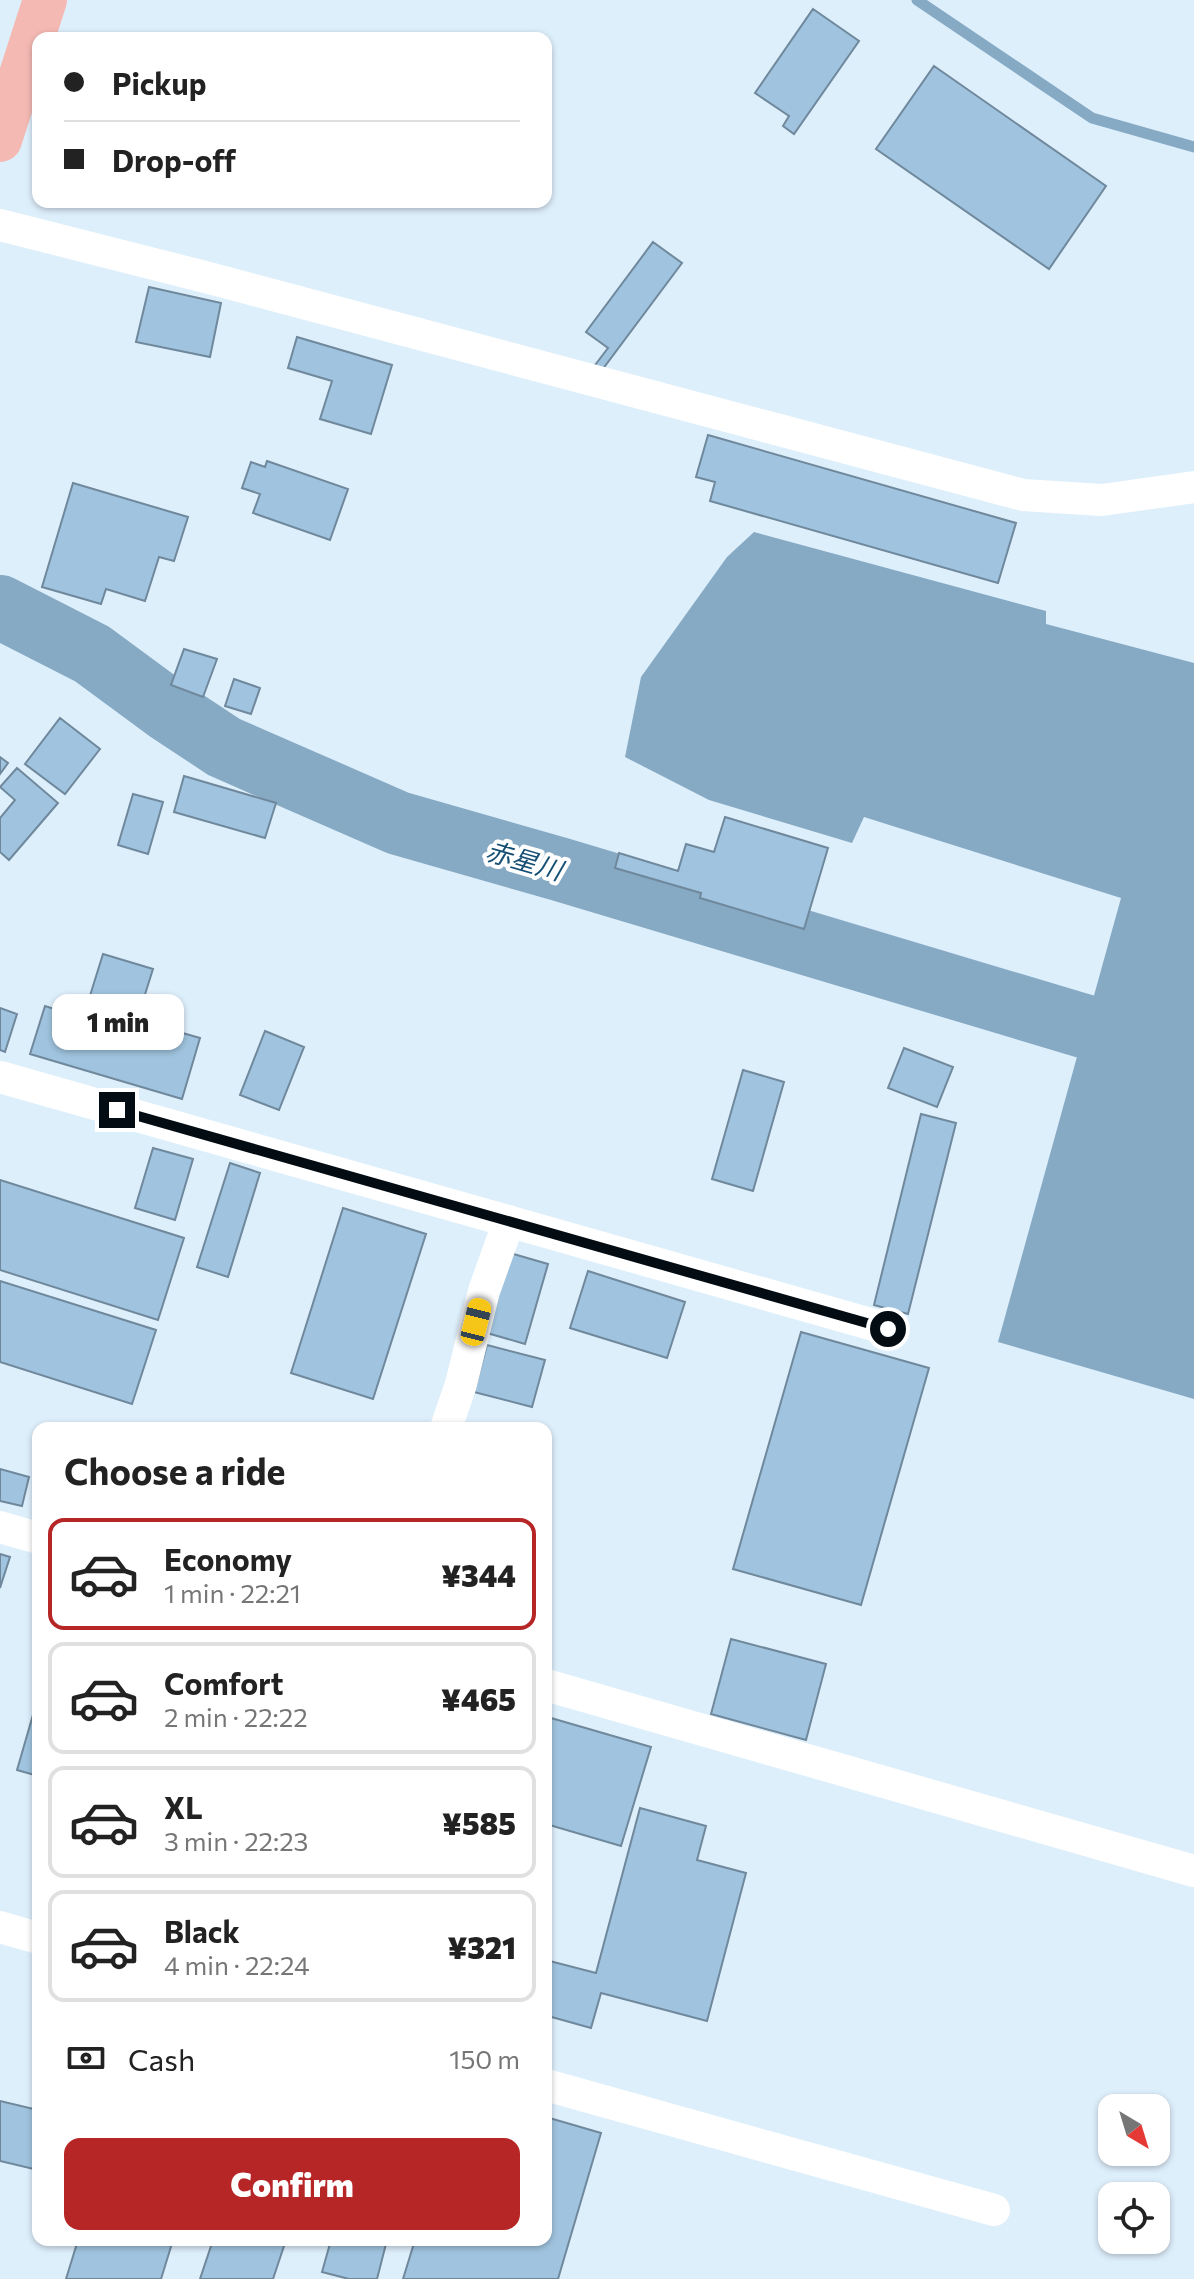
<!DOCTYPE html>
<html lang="en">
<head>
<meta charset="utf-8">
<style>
	:root { --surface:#fff; --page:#f2f2f2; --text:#222; --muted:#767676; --line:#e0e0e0; --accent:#b62627 }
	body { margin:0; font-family:Commissioner,"Noto Sans JP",sans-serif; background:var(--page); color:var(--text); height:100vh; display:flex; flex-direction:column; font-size:30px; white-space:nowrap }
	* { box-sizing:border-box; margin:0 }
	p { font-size:26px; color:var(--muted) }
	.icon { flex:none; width:44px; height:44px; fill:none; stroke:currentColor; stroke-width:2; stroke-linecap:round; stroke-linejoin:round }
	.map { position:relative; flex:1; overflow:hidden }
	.side { position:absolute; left:32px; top:1422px; width:520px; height:824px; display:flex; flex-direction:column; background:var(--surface); border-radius:16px; box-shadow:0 2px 6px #0004 }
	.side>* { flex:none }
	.banner { position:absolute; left:32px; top:32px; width:520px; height:176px; border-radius:16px; box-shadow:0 2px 6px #0004; display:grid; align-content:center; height:176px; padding:0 32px; background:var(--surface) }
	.needle { width:52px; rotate:142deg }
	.buttons { position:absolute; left:1098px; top:2094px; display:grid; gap:16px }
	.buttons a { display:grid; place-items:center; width:72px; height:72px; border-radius:16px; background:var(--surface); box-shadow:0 2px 6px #0004; font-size:40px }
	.end { position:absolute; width:36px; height:36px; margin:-18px; border:10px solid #040c13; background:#fff; box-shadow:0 0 0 4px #fff }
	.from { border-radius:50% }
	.bubble { position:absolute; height:56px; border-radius:16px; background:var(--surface); box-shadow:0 2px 6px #0004; font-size:26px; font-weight:800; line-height:56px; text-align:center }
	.car { position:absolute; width:24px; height:48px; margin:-24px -12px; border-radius:10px; box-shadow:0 0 6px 2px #0007; background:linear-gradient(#f5c518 24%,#345 0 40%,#f5c518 0 76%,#345 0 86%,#f5c518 0) }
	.banner b { display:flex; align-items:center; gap:28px; height:76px; font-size:30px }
	.banner b+b { border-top:2px solid var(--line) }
	.banner i { width:20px; height:20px; background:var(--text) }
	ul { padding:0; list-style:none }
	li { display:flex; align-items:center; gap:24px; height:112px; margin:0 16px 12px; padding:0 16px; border:4px solid var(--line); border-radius:16px }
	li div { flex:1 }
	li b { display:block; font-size:30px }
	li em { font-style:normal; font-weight:800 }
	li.selected { border-color:var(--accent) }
	li>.icon { width:72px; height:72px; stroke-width:1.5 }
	h2 { padding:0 32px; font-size:36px; line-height:96px }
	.pay { display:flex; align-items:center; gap:20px; height:88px; padding:0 32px; font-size:30px }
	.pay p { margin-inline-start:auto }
	.action { display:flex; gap:16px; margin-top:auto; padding:16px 32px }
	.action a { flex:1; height:92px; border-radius:16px; background:var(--accent); color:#fff; font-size:32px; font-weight:800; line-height:92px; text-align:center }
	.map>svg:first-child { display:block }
	.water { fill:#86a9c4 }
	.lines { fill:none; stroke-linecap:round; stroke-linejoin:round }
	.stream { stroke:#86a9c4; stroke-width:11 }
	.river { stroke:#86a9c4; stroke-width:64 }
	.building { fill:#a0c4df; stroke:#6f889c; stroke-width:2 }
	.street { stroke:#fff; stroke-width:32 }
	.highway { stroke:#f5b9b3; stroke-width:44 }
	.route { stroke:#040c13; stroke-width:10 }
	.labels { text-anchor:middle; stroke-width:8; stroke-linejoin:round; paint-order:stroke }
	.water-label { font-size:26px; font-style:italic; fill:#154f74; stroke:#fff }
</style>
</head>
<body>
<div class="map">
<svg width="1194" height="2279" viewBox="0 0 1194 2279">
	<rect width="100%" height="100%" fill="#deeffc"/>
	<path class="water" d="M754 532 1046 611V624L1194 663V1399L998 1342 1121 898 864 817 852 843 709 800 625 757 641 677 727 557Z"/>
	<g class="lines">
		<path class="stream" d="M917 0 1092 118 1194 147"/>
		<path class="river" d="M0 607 92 654 168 710 224 747 398 823 559 869 1087 1027"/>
	</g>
	<path class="building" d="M813 9 859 41 794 134 783 126 789 116 755 93Z
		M934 66 1106 186 1049 269 876 149Z
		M653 242 682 263 599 374 592 369 608 348 586 332Z
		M149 287 221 303 210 357 136 342Z
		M297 337 392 365 371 434 320 419 332 381 288 368Z
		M708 435 1016 523 998 583 710 501 715 482 696 477Z
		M267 461 348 489 330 540 253 513 260 494 242 488 251 462 265 467Z
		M73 483 188 517 174 561 159 557 145 601 106 589 101 604 42 587Z
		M184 649 217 659 203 697 171 685Z
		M234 679 260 688 251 714 225 706Z
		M60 718 100 749 65 794 25 764Z
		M0 757 8 763 0 774Z
		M17 768 58 803 9 860 0 852V818L15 800 0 787Z
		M184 776 276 803 265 838 174 812Z
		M133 794 163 802 148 854 118 845Z
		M725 817 828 848 804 929 700 898 701 893 615 868 619 853 678 871 686 844 714 852Z
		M103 954 153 969 137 1020 200 1038 182 1099 30 1054 45 1006 83 1018Z
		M0 1008 17 1014 5 1052 0 1050Z
		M265 1031 304 1047 279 1110 240 1095Z
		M904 1048 953 1067 937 1107 888 1088Z
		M743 1070 784 1082 753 1191 712 1179Z
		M921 1114 956 1123 908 1314 874 1305Z
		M153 1148 193 1159 175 1220 135 1208Z
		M230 1163 260 1173 228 1277 197 1267Z
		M0 1180 184 1238 158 1320 0 1270Z
		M343 1208 426 1234 373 1399 291 1373Z
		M510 1253 548 1264 525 1344 487 1333Z
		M588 1271 685 1302 667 1358 570 1328Z
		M0 1281 156 1330 132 1404 0 1362Z
		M801 1332 929 1368 861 1605 733 1569Z
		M487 1345 545 1360 532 1407 474 1392Z
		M0 1469 29 1477 22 1506 0 1501Z
		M0 1554 10 1557 0 1588Z
		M731 1639 826 1664 806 1740 711 1714Z
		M37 1701 38 1702V1776L17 1770Z
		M551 1718 651 1747 621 1846 546 1824V1736Z
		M640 1808 706 1826 697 1860 746 1873 707 2021 601 1993 591 2028 548 2016 546 2023V1960L596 1973Z
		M0 2101 38 2110V2170L0 2161Z
		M546 2117 601 2133 558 2279H403L415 2240H546Z
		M78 2240H173L161 2279H66Z
		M213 2240H286L273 2279H200Z
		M331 2240H387L377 2279H349L322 2272Z"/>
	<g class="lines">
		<path class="street" d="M0 225 209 278 1023 495 1102 500 1194 487
			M0 1077 888 1329
			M446 1428 461 1384 484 1291 509 1221
			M0 1527 38 1538
			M546 1685 1194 1871
			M0 1927 38 1938
			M546 2085 994 2210"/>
		<path class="highway" d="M0 140 45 0"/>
	</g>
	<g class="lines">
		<path class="route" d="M117 1110 888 1329"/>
	</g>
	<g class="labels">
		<g class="water-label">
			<text transform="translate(524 861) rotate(16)" y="9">赤星川</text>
		</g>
	</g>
</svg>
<div class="buttons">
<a><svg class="needle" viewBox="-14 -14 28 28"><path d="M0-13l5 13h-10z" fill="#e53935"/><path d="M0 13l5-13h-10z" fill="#767676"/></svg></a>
<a><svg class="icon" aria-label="locate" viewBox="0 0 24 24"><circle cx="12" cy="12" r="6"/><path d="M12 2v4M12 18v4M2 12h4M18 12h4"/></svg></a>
</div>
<i class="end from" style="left:888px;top:1329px"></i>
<i class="end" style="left:117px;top:1110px"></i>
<div class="bubble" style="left:52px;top:994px;width:132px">1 min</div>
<i class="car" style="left:476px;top:1322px;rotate:14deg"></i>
<div class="banner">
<b><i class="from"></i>Pickup</b>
<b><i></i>Drop-off</b>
</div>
<section class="side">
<h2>Choose a ride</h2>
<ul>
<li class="selected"><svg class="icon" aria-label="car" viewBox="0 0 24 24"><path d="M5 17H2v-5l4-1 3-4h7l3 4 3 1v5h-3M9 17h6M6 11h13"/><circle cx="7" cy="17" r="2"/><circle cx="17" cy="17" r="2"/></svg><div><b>Economy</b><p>1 min · 22:21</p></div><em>¥344</em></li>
<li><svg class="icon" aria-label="car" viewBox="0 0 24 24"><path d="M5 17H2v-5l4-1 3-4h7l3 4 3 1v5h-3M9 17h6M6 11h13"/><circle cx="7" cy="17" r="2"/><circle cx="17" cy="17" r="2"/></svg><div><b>Comfort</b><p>2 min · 22:22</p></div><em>¥465</em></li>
<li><svg class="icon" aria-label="car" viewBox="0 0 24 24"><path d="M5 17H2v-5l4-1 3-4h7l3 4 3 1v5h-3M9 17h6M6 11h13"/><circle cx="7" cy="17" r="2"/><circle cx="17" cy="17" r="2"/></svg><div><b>XL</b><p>3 min · 22:23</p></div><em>¥585</em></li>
<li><svg class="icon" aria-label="car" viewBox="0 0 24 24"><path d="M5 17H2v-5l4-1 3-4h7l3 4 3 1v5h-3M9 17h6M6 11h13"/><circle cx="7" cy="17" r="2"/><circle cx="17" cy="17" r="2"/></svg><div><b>Black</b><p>4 min · 22:24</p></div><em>¥321</em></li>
</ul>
<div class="pay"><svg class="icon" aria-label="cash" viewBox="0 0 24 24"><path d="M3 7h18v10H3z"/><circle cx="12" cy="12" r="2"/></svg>Cash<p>150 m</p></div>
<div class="action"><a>Confirm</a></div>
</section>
</div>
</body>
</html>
